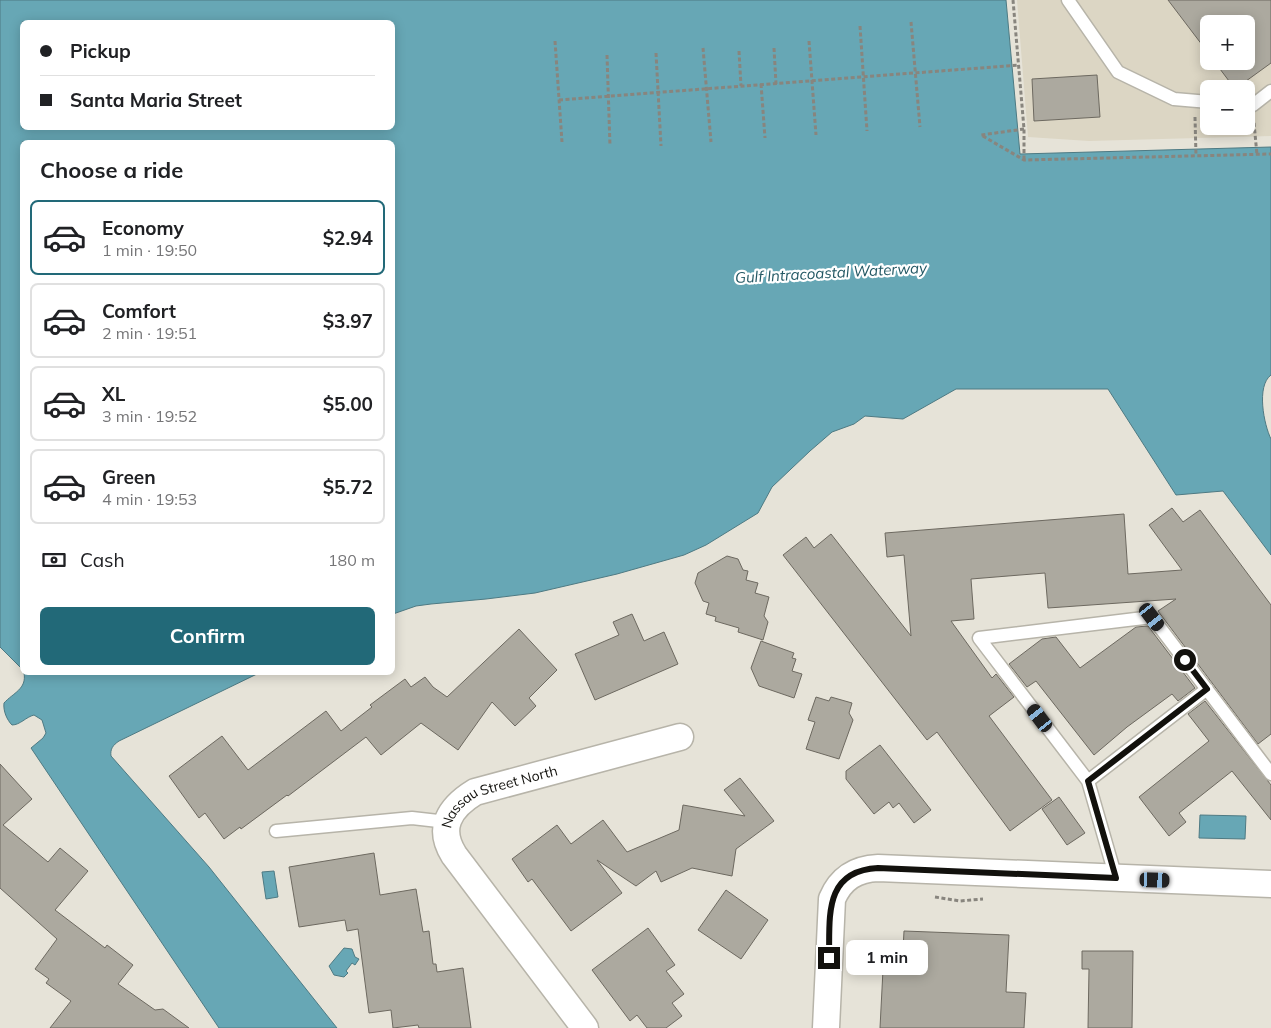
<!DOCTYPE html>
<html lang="en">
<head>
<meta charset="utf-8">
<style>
	:root { --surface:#fff; --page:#f2f2f2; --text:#202124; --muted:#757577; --line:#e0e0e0; --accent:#226978 }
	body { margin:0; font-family:Mulish,sans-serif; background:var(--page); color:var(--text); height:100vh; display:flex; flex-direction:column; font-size:19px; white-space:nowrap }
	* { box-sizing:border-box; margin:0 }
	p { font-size:16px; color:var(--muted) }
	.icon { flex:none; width:28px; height:28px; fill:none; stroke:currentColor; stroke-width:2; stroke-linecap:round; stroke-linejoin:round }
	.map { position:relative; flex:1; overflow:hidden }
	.panel { position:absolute; left:20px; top:140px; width:375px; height:535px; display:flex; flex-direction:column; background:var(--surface); border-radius:8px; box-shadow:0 2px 12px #0003 }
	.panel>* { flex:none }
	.banner { position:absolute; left:20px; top:20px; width:375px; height:110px; border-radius:8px; box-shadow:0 2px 12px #0003; display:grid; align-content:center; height:110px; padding:0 20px; background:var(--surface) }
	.tools { position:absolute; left:1200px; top:15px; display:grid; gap:10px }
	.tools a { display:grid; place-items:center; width:55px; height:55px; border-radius:8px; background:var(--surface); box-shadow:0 2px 12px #0003; font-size:25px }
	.end { position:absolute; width:22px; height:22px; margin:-11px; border:6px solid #12110d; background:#fff; box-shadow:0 0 0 2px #fff }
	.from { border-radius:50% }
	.bubble { position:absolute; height:35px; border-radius:8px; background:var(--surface); box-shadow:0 2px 12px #0003; font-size:16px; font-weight:700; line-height:35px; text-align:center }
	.car { position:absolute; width:15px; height:30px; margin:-15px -8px; border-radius:6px; box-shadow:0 0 4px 1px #0007; background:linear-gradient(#222 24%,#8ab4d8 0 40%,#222 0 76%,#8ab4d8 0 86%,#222 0) }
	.banner b { display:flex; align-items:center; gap:18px; height:48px; font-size:19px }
	.banner b+b { border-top:1px solid var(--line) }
	.banner i { width:12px; height:12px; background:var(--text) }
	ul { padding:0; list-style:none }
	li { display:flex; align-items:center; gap:15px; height:75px; margin:0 10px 8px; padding:0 10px; border:2px solid var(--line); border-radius:8px }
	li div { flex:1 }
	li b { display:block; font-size:19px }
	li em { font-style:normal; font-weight:700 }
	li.active { border-color:var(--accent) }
	li>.icon { width:45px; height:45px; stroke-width:1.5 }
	h2 { padding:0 20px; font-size:22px; line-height:60px }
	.pay { display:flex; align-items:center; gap:12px; height:55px; padding:0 20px; font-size:19px }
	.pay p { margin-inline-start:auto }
	.button { display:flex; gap:10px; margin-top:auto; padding:10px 20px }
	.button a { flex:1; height:58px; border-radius:8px; background:var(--accent); color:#fff; font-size:20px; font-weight:700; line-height:58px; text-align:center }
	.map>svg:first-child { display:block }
	.built { fill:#dcd6c4; fill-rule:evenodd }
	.water { fill:#67a7b5; stroke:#4e7a83; fill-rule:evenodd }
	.building { fill:#aca99f; stroke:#6d6960 }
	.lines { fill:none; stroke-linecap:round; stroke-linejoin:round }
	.lane-casing { stroke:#b7b4a9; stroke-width:15 }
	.street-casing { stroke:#b7b4a9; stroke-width:29 }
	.path { stroke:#88857e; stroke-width:3; stroke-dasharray:4 2.5; stroke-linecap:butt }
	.lane { stroke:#fff; stroke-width:12 }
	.street { stroke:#fff; stroke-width:26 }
	.route { stroke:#12110d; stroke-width:6 }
	.labels { text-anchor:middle; stroke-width:4.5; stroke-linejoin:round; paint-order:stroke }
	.street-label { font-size:14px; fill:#12110d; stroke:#fff }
	.water-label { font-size:15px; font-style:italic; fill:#235864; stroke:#fff }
</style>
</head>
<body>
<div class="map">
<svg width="1271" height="1028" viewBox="0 0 1271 1028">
	<rect width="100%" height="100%" fill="#e6e3d8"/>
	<path class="built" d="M1017 0H1271V136L1089 141 1028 137ZM1209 24H1246V61H1209ZM1209 89H1246V126H1209Z"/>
	<path class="water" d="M0 0H1006L1020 154 1271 147V375C1256 386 1264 425 1271 439V555L1223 491 1176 495 1108 389H956L903 419 865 416 854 424 832 432 810 451 772 487 758 513 706 545 684 555 617 574 535 593 486 599 431 604 416 606 393 614 392 142H22V669L0 647ZM392 22V128H22V22Z
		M24 673H259L119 741C113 745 110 749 111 756L209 867 337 1028H219L31 748 43 738 46 733 42 720 34 715C26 717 20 725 12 725 7 720 3 711 4 703 13 693 27 689 24 673Z
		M1200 815 1246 816 1245 839 1199 838Z
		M274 871 278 897 266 899 262 872Z
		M344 948 352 949 355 957 359 959 355 965 352 963 346 971 348 973 344 977 334 975 329 966Z"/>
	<path class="building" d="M1168 0H1271V63L1235 89 1214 61H1246V24H1209V54Z
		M1097 75 1100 117 1034 121 1032 79Z
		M1172 508 1183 522 1200 510 1271 605V734L1258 744 1158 611 1176 599 1048 608 1045 573 971 579 974 619 951 621 992 678 996 674 1014 697 989 716 1052 800 1010 831 937 732 927 740 783 555 806 537 814 548 831 534 911 636 904 555 887 557 885 533 1124 514 1128 574 1182 570 1149 525Z
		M727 556 738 559 743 570 748 571 746 580 758 583 755 593 769 597 764 616 768 622 763 640 738 632 739 628 715 621 716 617 706 614 709 603 703 601 695 583 698 573Z
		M632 614 644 641 664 632 678 664 595 700 575 654 619 635 613 622Z
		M1148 626 1195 688 1178 701 1172 694 1127 727 1094 755 1036 681 1027 687 1009 664 1042 639 1056 637 1080 668 1136 627Z
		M519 629 557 670 529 698 536 706 515 726 492 702 458 750 421 723 381 755 366 737 288 796 287 795 241 829 240 827 224 839 205 813 199 818 169 776 222 736 248 770 326 711 341 731 372 707 370 705 405 679 411 687 425 677 433 687 447 697Z
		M761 641 794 653 792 658 796 659 792 671 802 674 794 698 759 686 751 668Z
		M816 697 829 701 831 697 852 703 849 713 853 720 839 759 806 749 815 722 808 720Z
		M1205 701 1271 785V820L1232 771 1179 813 1186 822 1169 836 1139 797 1209 741 1188 714Z
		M880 745 931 810 914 823 899 803 893 808 889 802 874 814 846 779V771Z
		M0 764 32 799 3 825 48 862 60 848 88 871 55 910 105 948 107 945 133 965 118 984 155 1010 163 1009 189 1028H50L71 1001 46 983 49 979 35 969 57 939 0 888Z
		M740 778 774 821 736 849 732 876 692 868 661 882 656 871 636 886 597 860 622 893 571 931 532 879 528 882 512 859 557 825 571 844 603 820 627 852 679 830 683 805 745 816 724 790Z
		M1059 797 1085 833 1067 845 1042 809Z
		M374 853 380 895 416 889 423 932 429 931 433 964H436L437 972 463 968 471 1028H419L418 1025 393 1028 391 1010 369 1013 358 929 347 931 345 920 299 927 289 867Z
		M726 890 768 920 741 959 698 930Z
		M648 928 675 965 666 971 684 994 672 1003 682 1016 666 1028H647L637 1015 630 1021 592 970Z
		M904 931 1009 935 1006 992 1026 993 1024 1028H880L884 950H903Z
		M1082 951H1133L1132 1028H1088L1089 969H1082Z"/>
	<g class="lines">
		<g class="lane-casing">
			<path id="lane" d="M1068 0 1118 72 1174 99 1209 102
				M1246 105H1253L1271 91
				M1088 781 1207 689
				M276 831 412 818 447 822
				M1116 878 1088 781 979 638 1152 617 1271 774"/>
		</g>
		<g class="street-casing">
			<g id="street">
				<path id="s1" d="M585 1028 454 855C437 828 449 808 475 792L680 737"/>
				<path d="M826 1028 832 899C841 878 856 869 878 868L1271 884"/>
			</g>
		</g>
		<path class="path" d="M1013 0 1024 129V159
			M911 22 920 127
			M860 26 867 131
			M555 41 562 142
			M809 41 816 135
			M703 48 711 142
			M774 48 776 84
			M739 51 741 86
			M656 53 661 146
			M607 55 610 146
			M761 84 765 138
			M559 100 1019 65
			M1195 117 1196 156
			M1254 123 1257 155
			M1024 129 981 135 1024 160 1271 154
			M935 897 960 901 983 899"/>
		<use href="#lane" class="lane"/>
		<use href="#street" class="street"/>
	</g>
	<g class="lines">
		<path class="route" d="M829 958C830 917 823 871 878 868L1116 878 1088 781 1207 689 1185 660"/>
	</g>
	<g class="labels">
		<g class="street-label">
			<text dy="5" stroke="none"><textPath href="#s1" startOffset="312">Nassau Street North</textPath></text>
		</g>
		<g class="water-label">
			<text transform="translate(831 273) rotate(-3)" y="5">Gulf Intracoastal Waterway</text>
		</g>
	</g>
</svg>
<div class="tools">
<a>+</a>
<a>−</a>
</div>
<i class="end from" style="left:1185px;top:660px"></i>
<i class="end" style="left:829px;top:958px"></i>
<div class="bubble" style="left:846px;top:940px;width:82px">1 min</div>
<i class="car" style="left:1152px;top:617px;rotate:143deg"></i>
<i class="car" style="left:1040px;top:718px;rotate:323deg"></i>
<i class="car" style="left:1155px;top:880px;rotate:92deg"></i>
<div class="banner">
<b><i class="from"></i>Pickup</b>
<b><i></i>Santa Maria Street</b>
</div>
<section class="panel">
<h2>Choose a ride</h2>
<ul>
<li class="active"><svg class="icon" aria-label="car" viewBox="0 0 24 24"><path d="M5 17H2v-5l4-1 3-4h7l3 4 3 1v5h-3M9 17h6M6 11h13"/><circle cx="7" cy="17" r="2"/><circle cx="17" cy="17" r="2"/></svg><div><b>Economy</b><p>1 min · 19:50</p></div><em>$2.94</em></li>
<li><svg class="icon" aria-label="car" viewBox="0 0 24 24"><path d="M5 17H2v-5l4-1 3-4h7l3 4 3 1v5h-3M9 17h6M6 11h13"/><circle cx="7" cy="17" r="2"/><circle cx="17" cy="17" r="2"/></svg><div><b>Comfort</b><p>2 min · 19:51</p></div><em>$3.97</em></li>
<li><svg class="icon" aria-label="car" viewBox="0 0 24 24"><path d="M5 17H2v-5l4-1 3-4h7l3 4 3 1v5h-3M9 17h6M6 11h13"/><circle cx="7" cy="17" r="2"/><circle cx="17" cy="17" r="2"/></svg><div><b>XL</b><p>3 min · 19:52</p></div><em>$5.00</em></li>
<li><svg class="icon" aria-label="car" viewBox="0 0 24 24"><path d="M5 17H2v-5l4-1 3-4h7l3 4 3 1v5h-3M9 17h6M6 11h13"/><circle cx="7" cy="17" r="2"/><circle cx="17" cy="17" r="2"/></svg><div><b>Green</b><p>4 min · 19:53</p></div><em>$5.72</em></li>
</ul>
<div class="pay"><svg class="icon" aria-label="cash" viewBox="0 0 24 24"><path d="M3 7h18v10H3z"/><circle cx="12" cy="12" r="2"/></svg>Cash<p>180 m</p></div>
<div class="button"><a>Confirm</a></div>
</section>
</div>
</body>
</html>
